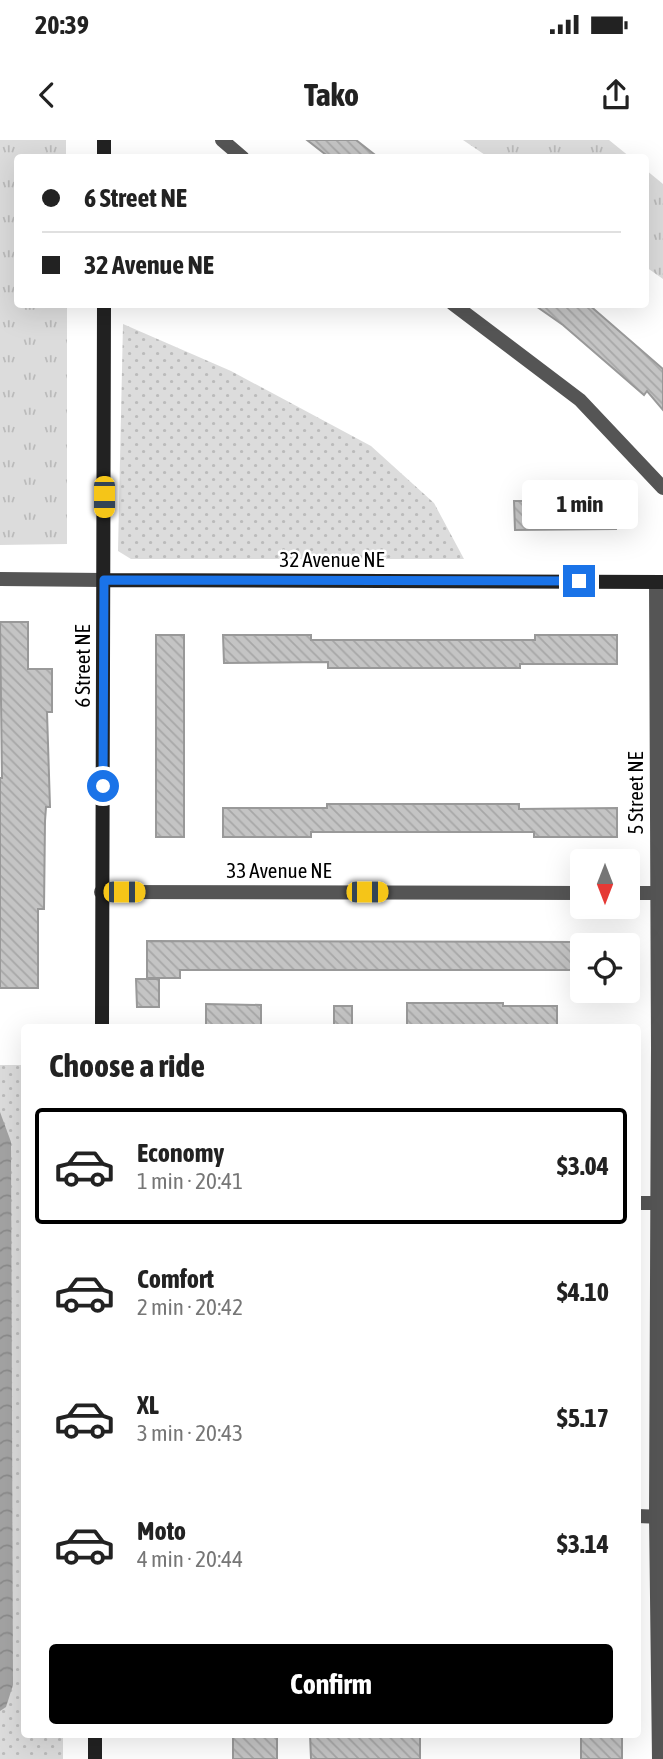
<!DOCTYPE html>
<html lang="en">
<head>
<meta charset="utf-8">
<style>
	:root { --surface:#fff; --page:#f2f2f2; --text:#222; --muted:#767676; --line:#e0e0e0; --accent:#000 }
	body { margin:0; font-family:"Asap Condensed",sans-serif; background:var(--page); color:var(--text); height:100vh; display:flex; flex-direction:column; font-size:26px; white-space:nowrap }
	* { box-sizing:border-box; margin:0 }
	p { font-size:23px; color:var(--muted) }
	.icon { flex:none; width:38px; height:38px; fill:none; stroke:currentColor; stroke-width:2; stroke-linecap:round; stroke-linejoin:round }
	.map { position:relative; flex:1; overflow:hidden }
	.panel { position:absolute; left:21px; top:884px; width:620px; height:714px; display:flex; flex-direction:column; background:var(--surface); border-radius:7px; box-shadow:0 7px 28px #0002 }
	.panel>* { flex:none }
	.guide { position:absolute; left:14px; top:14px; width:635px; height:154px; border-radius:7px; box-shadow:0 7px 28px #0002; display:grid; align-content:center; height:154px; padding:0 28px; background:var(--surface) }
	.needle { width:46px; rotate:180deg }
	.controls { position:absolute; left:570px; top:709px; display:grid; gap:14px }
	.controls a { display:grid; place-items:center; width:70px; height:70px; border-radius:7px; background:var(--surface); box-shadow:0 7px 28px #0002; font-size:35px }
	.end { position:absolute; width:32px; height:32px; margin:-16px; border:9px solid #1a73e8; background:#fff; box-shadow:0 0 0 4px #fff }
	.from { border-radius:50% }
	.bubble { position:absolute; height:49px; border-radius:7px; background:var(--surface); box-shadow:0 7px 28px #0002; font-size:23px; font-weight:700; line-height:49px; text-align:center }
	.car { position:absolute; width:21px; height:42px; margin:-21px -10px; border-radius:9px; box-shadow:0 0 5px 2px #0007; background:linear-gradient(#f5c518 24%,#345 0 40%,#f5c518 0 76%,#345 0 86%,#f5c518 0) }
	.guide b { display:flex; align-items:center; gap:24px; height:66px; font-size:26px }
	.guide b+b { border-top:2px solid var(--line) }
	.guide i { width:18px; height:18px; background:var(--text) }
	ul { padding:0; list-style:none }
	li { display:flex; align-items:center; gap:21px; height:116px; margin:0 14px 10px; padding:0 14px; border:4px solid transparent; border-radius:7px }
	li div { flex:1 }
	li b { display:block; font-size:26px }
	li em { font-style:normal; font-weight:700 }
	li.selected { border-color:var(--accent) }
	li>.icon { width:63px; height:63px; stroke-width:1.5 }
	h2 { padding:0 28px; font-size:32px; line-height:84px }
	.primary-button { display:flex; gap:14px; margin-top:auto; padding:14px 28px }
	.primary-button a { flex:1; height:80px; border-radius:7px; background:var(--accent); color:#fff; font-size:28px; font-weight:700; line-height:80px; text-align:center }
	.status { display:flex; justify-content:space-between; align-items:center; height:49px; padding:0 35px; background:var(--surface); direction:ltr }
	.status svg { height:19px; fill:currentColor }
	header { display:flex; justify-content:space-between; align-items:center; height:91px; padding:0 28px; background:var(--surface); font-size:32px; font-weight:700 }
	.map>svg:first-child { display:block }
	.grass { fill:url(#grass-tufts) }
	.park { fill:url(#park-dots) }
	.water { fill:url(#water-waves) }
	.building { fill:url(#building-back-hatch); stroke:#999; stroke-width:2 }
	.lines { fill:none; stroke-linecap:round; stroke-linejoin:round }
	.street { stroke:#555; stroke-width:14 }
	.secondary { stroke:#222; stroke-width:14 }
	.route { stroke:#1a73e8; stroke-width:9 }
	.labels { text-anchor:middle; stroke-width:5; stroke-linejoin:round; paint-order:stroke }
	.street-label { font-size:21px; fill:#000; stroke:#fff }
</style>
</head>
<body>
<div class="status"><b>20:39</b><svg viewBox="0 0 49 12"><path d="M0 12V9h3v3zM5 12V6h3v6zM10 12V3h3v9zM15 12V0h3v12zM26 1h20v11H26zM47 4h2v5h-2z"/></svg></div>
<header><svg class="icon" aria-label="back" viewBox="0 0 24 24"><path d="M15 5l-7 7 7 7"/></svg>Tako<svg class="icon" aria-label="share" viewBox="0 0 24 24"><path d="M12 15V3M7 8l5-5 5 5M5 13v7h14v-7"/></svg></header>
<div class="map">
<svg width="663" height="1619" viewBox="0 0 663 1619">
	<defs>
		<pattern id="grass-tufts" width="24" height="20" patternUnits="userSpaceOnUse" patternTransform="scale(1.75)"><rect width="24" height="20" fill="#dcdcdc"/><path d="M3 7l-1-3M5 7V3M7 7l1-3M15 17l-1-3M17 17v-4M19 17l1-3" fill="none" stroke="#bbb"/></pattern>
		<pattern id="park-dots" width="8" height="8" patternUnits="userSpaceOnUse" patternTransform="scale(1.75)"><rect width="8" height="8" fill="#dcdcdc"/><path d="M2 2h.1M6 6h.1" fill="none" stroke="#bbb" stroke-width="1.8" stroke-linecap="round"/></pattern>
		<pattern id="water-waves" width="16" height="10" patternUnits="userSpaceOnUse" patternTransform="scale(1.75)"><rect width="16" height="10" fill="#a3a3a3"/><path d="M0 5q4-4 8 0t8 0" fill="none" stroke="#8b8b8b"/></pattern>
		<pattern id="building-back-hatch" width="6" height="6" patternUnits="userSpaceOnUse" patternTransform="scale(1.75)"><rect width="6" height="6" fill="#c4c4c4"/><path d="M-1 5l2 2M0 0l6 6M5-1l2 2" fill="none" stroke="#a7a7a7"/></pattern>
	</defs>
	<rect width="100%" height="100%" fill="#fff"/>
	<path class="grass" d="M0 0H66V17L18 18V164L67 165V404L0 405Z
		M463 0H609L630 17H488Z
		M646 30 663 44V139L646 127Z"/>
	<path class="park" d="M123 184 231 231 371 306 434 363 464 419H131L118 411Z
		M0 925H24V1594H63V1619H0Z"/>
	<path class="water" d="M0 972 11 1002 13 1545 6 1567 0 1571Z"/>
	<path class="building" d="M307 0H356L379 18H330Z
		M533 164H588L663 229V270L647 251 644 255 563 185Z
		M514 361H616V389L515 390Z
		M0 482H28V529H52V572H47L50 667H46L45 681 44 769H38V848H0V638H2Z
		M156 495H184V697H156Z
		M223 495H311V500H535V495H617V524H520V528H328V522L224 523Z
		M327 664H519V669L617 668V697H534V692H311V697H223V668H327Z
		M147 801 574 802V830H180V838H147Z
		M136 839H159V867H137Z
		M407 863H503V866H557V887H407Z
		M206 864 261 865V887H206Z
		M334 866H352V887H334Z
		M233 1594H277V1619H233Z
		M310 1594H420V1619H311Z
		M581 1594H622V1619H581Z"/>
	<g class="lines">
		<path class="street" d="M222 0 243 18
			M453 164 580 260 663 348
			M0 439 104 440
			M656 442 658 907 656 1376 659 1619
			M101 752 583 753
			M628 753H663
			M637 1063H663
			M637 1376 663 1377"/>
		<path class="secondary" d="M104 0V18
			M104 440 663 442
			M102 887 104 164
			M95 1619V1594"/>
	</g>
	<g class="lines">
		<path class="route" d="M103 646 104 440 579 441"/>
	</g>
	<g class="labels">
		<g class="street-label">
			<text x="332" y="427">32 Avenue NE</text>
			<text transform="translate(83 526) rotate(-90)" y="7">6 Street NE</text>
			<text transform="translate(636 653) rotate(-90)" y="7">5 Street NE</text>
			<text x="279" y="738">33 Avenue NE</text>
		</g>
	</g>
</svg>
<div class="controls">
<a><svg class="needle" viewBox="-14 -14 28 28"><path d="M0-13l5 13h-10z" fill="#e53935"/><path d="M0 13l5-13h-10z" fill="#767676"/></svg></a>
<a><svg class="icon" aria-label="locate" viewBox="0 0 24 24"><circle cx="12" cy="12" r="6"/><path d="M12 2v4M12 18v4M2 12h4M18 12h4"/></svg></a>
</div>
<i class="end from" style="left:103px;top:646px"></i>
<i class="end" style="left:579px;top:441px"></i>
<div class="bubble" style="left:522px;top:340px;width:116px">1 min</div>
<i class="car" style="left:104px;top:357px;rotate:180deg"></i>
<i class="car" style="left:124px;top:752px;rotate:90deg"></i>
<i class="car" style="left:367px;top:752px;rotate:90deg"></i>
<div class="guide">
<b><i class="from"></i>6 Street NE</b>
<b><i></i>32 Avenue NE</b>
</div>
<section class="panel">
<h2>Choose a ride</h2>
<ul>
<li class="selected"><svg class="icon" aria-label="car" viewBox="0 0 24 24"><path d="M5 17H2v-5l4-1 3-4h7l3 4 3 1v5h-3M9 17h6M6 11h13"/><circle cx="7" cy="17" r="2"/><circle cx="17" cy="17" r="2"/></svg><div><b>Economy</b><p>1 min · 20:41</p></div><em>$3.04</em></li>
<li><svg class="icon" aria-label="car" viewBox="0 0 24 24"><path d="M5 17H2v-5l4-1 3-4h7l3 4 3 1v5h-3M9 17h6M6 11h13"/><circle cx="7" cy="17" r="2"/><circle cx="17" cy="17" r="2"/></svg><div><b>Comfort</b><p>2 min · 20:42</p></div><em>$4.10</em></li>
<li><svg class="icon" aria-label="car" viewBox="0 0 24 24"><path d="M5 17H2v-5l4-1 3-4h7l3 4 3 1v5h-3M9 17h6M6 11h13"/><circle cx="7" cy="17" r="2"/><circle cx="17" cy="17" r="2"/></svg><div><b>XL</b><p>3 min · 20:43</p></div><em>$5.17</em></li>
<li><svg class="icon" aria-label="car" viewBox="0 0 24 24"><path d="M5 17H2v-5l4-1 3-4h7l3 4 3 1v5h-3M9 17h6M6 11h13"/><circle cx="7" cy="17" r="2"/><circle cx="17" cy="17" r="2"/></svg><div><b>Moto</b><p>4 min · 20:44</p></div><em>$3.14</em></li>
</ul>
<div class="primary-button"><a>Confirm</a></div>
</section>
</div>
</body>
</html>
